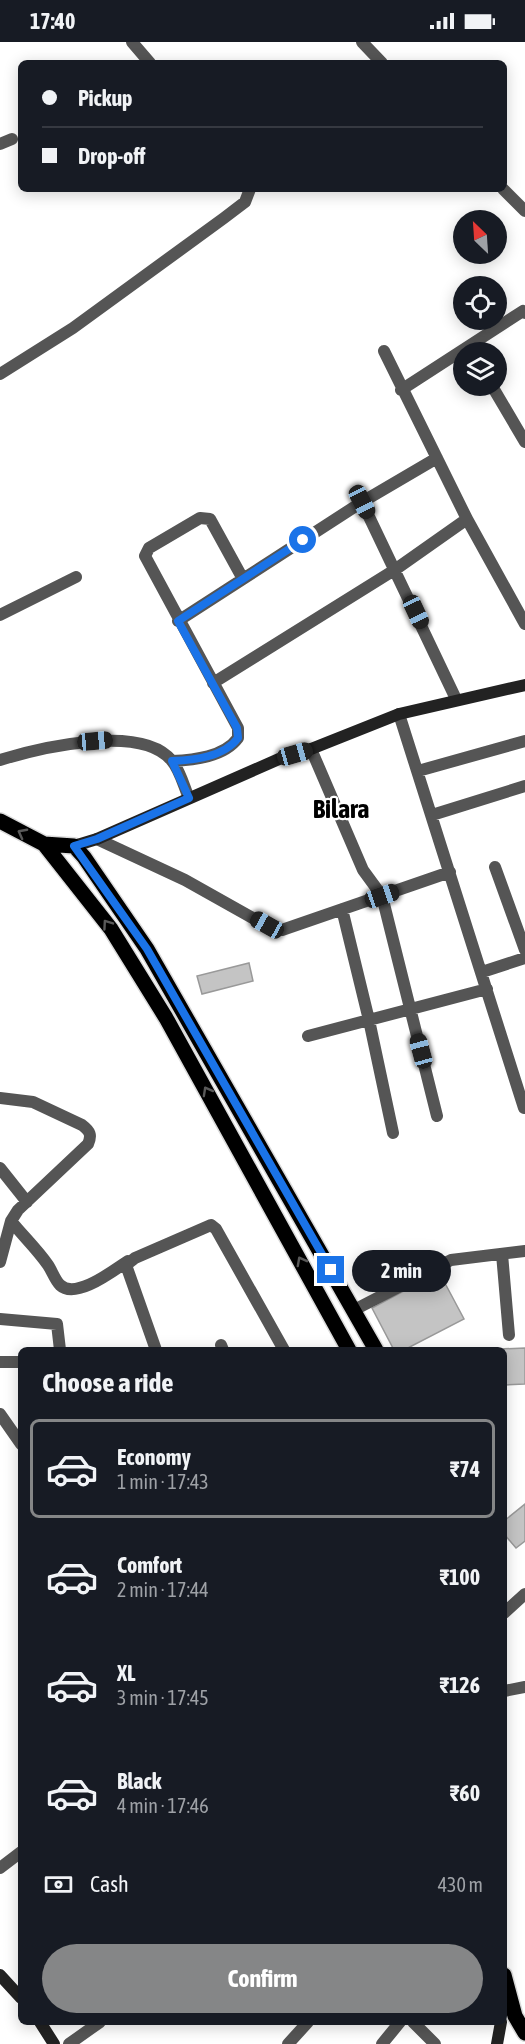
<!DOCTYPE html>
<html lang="en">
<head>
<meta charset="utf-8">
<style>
	:root { --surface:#171b24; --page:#242831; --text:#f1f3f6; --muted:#9ea1a6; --line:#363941; --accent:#858687 }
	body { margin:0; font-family:"Asap Condensed",sans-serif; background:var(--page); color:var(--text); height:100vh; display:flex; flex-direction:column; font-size:22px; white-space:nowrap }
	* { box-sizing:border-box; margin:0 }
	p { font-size:20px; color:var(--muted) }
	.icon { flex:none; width:33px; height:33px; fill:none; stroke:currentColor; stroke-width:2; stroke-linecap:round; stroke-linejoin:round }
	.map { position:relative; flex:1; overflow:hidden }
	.drawer { position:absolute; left:18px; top:1305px; width:489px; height:678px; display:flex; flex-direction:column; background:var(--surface); border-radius:9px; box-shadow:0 3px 15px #0003 }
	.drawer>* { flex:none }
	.banner { position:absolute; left:18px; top:18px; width:489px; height:132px; border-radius:9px; box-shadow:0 3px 15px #0003; display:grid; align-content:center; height:132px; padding:0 24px; background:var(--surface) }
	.needle { width:39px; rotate:335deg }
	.controls { position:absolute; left:453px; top:168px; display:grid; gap:12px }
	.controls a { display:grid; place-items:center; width:54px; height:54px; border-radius:50%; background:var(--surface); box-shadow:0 3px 15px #0003; font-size:30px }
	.end { position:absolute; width:27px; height:27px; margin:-14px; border:8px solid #1a73e8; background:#fff; box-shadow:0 0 0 3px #fff }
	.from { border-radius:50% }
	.bubble { position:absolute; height:42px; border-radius:21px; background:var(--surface); box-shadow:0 3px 15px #0003; font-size:20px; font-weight:700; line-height:42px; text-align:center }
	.car { position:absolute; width:18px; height:36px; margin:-18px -9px; border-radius:8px; box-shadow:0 0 4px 2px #0007; background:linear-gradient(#222 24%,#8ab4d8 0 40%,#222 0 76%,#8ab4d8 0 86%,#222 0) }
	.banner b { display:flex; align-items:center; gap:21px; height:57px; font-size:22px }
	.banner b+b { border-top:2px solid var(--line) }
	.banner i { width:15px; height:15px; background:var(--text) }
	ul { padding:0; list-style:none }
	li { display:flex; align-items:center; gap:18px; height:99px; margin:0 12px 9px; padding:0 12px; border:3px solid transparent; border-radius:9px }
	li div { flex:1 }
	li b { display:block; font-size:22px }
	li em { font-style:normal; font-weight:700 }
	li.on { border-color:var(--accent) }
	li>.icon { width:54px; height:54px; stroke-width:1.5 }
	h2 { padding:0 24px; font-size:27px; line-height:72px }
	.pay { display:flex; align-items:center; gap:15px; height:66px; padding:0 24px; font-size:22px }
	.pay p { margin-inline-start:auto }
	.cta { display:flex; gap:12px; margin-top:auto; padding:12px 24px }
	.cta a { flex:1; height:69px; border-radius:36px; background:var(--accent); color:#fff; font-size:24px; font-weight:700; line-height:69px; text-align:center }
	.status { display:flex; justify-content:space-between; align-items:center; height:42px; padding:0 30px; background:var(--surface); direction:ltr }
	.status svg { height:16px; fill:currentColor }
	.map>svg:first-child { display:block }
	.building { fill:#c4c4c4; stroke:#999; stroke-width:1.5 }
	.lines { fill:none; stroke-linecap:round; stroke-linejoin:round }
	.primary-casing { stroke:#dbdbdb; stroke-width:18 }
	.street { stroke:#555; stroke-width:12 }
	.secondary { stroke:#222; stroke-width:12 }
	.primary { stroke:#000; stroke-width:15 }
	.oneway { stroke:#595959 }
	.route { stroke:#1a73e8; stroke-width:8 }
	.labels { text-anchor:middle; stroke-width:4.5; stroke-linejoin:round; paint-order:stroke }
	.district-label { font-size:26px; font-weight:bold; fill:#000; stroke:#fff }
</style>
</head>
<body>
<div class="status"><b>17:40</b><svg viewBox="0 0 49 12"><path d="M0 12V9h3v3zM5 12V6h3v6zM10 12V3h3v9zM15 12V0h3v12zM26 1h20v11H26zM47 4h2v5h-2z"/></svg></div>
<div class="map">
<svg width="525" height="2002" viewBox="0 0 525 2002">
	<rect width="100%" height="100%" fill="#fff"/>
	<path class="building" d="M249 921 253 939 202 952 197 934Z
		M439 1230 464 1277 404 1308H394L372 1266Z
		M525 1306V1342L504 1343V1308H473Z
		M525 1462V1499L516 1506 504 1492V1479Z"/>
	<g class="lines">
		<g class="primary-casing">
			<path id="primary" d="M0 779 44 802 111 887 166 976 349 1308
				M44 802 74 804 84 815 147 907 376 1308
				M504 1933 515 1974 525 1991"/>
		</g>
		<path class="street" d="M132 0 150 21
			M362 0 382 21
			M0 102 12 97
			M503 147 525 169
			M384 309 467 477 525 582
			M0 332 73 286 224 176 245 160 250 147
			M492 344 525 400
			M401 348 523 269 525 271
			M362 460 456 657
			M0 573 76 535
			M178 579 362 460 437 416
			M213 641 396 527 467 477
			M399 672 524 1066
			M311 707 363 828 382 854 437 1074
			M0 718C39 706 142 681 172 719 180 728 184 745 189 756
			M172 719C194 718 224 715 238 696V686L145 514 149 506 200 476 210 477 243 537
			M418 729 525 699
			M432 773 525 744
			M97 797 185 838 274 888H282L450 830
			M495 825 525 908
			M342 867 369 978 393 1091
			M482 930 525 916
			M308 994 487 947
			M0 1056 33 1060 82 1083C90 1089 92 1093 88 1102L18 1168 11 1179 0 1220
			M0 1126 27 1160
			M11 1179C23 1194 37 1207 48 1223 52 1229 55 1238 60 1243 76 1258 114 1228 128 1219
			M502 1212 509 1293
			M354 1268 451 1218 525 1209
			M0 1277 57 1282 60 1308
			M221 1303 223 1308
			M156 1308 126 1223 135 1216 211 1183 216 1187 284 1308
			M0 1320H21
			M0 1372 21 1402
			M504 1571 525 1552
			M504 1649 525 1645
			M0 1826 21 1810
			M413 1980 435 2002
			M69 2002 100 1980
			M288 2002 308 1980
			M382 2002 400 1980"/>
		<path class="secondary" d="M74 804 97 797 279 717 311 707 399 672 525 643
			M0 1933 21 1956
			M40 1980 54 2002
			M497 2002 501 1980"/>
		<use href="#primary" class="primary"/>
	</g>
	<defs><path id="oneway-chevron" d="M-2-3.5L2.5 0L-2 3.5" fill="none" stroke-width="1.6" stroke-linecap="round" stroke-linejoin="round" transform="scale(1.5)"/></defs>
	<g class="oneway">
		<use href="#oneway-chevron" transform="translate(22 791) rotate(-152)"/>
		<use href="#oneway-chevron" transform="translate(107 882) rotate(-125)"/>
		<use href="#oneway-chevron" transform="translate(207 1049) rotate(-119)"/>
		<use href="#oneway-chevron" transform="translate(301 1219) rotate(-118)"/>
	</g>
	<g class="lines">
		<path class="route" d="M303 498 178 579 237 686 238 696C224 715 194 718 172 719L189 756 97 797 74 804 147 907 331 1228"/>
	</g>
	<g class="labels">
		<g class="district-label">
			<text x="341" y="776">Bilara</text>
		</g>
	</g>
</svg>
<div class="controls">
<a><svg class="needle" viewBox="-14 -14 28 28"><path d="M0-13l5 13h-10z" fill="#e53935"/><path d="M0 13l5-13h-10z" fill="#9ea1a6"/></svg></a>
<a><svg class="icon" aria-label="locate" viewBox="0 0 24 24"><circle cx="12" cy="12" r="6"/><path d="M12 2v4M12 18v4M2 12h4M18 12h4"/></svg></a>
<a><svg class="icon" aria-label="layers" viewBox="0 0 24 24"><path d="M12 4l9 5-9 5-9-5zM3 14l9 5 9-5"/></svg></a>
</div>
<i class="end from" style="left:303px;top:498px"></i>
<i class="end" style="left:331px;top:1228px"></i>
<div class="bubble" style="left:352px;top:1208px;width:99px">2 min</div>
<i class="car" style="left:362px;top:460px;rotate:153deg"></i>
<i class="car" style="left:416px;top:570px;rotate:155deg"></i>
<i class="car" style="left:95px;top:699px;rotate:85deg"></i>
<i class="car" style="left:295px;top:712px;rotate:74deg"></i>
<i class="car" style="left:382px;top:854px;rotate:71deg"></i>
<i class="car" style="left:267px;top:883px;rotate:299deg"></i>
<i class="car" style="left:421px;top:1009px;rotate:345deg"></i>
<div class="banner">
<b><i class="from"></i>Pickup</b>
<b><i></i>Drop-off</b>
</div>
<section class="drawer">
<h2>Choose a ride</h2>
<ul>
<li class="on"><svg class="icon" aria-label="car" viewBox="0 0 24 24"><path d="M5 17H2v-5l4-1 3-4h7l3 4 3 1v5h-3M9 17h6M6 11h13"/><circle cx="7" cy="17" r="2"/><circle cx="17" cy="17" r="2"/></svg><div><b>Economy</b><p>1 min · 17:43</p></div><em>₹74</em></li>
<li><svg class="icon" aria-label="car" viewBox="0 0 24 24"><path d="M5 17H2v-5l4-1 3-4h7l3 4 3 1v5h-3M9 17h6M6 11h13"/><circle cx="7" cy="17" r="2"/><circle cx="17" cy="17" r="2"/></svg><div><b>Comfort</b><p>2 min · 17:44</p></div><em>₹100</em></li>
<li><svg class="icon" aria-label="car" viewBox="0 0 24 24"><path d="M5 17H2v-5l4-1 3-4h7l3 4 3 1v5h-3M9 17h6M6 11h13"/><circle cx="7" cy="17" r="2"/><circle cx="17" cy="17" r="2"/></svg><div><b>XL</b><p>3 min · 17:45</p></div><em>₹126</em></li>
<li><svg class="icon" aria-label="car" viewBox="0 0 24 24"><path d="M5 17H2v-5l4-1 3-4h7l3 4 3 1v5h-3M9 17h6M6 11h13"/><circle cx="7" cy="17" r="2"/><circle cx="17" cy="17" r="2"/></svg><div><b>Black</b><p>4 min · 17:46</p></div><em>₹60</em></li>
</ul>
<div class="pay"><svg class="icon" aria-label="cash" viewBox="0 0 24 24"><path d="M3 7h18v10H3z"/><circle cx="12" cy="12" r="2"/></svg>Cash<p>430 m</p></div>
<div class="cta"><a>Confirm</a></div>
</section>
</div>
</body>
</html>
